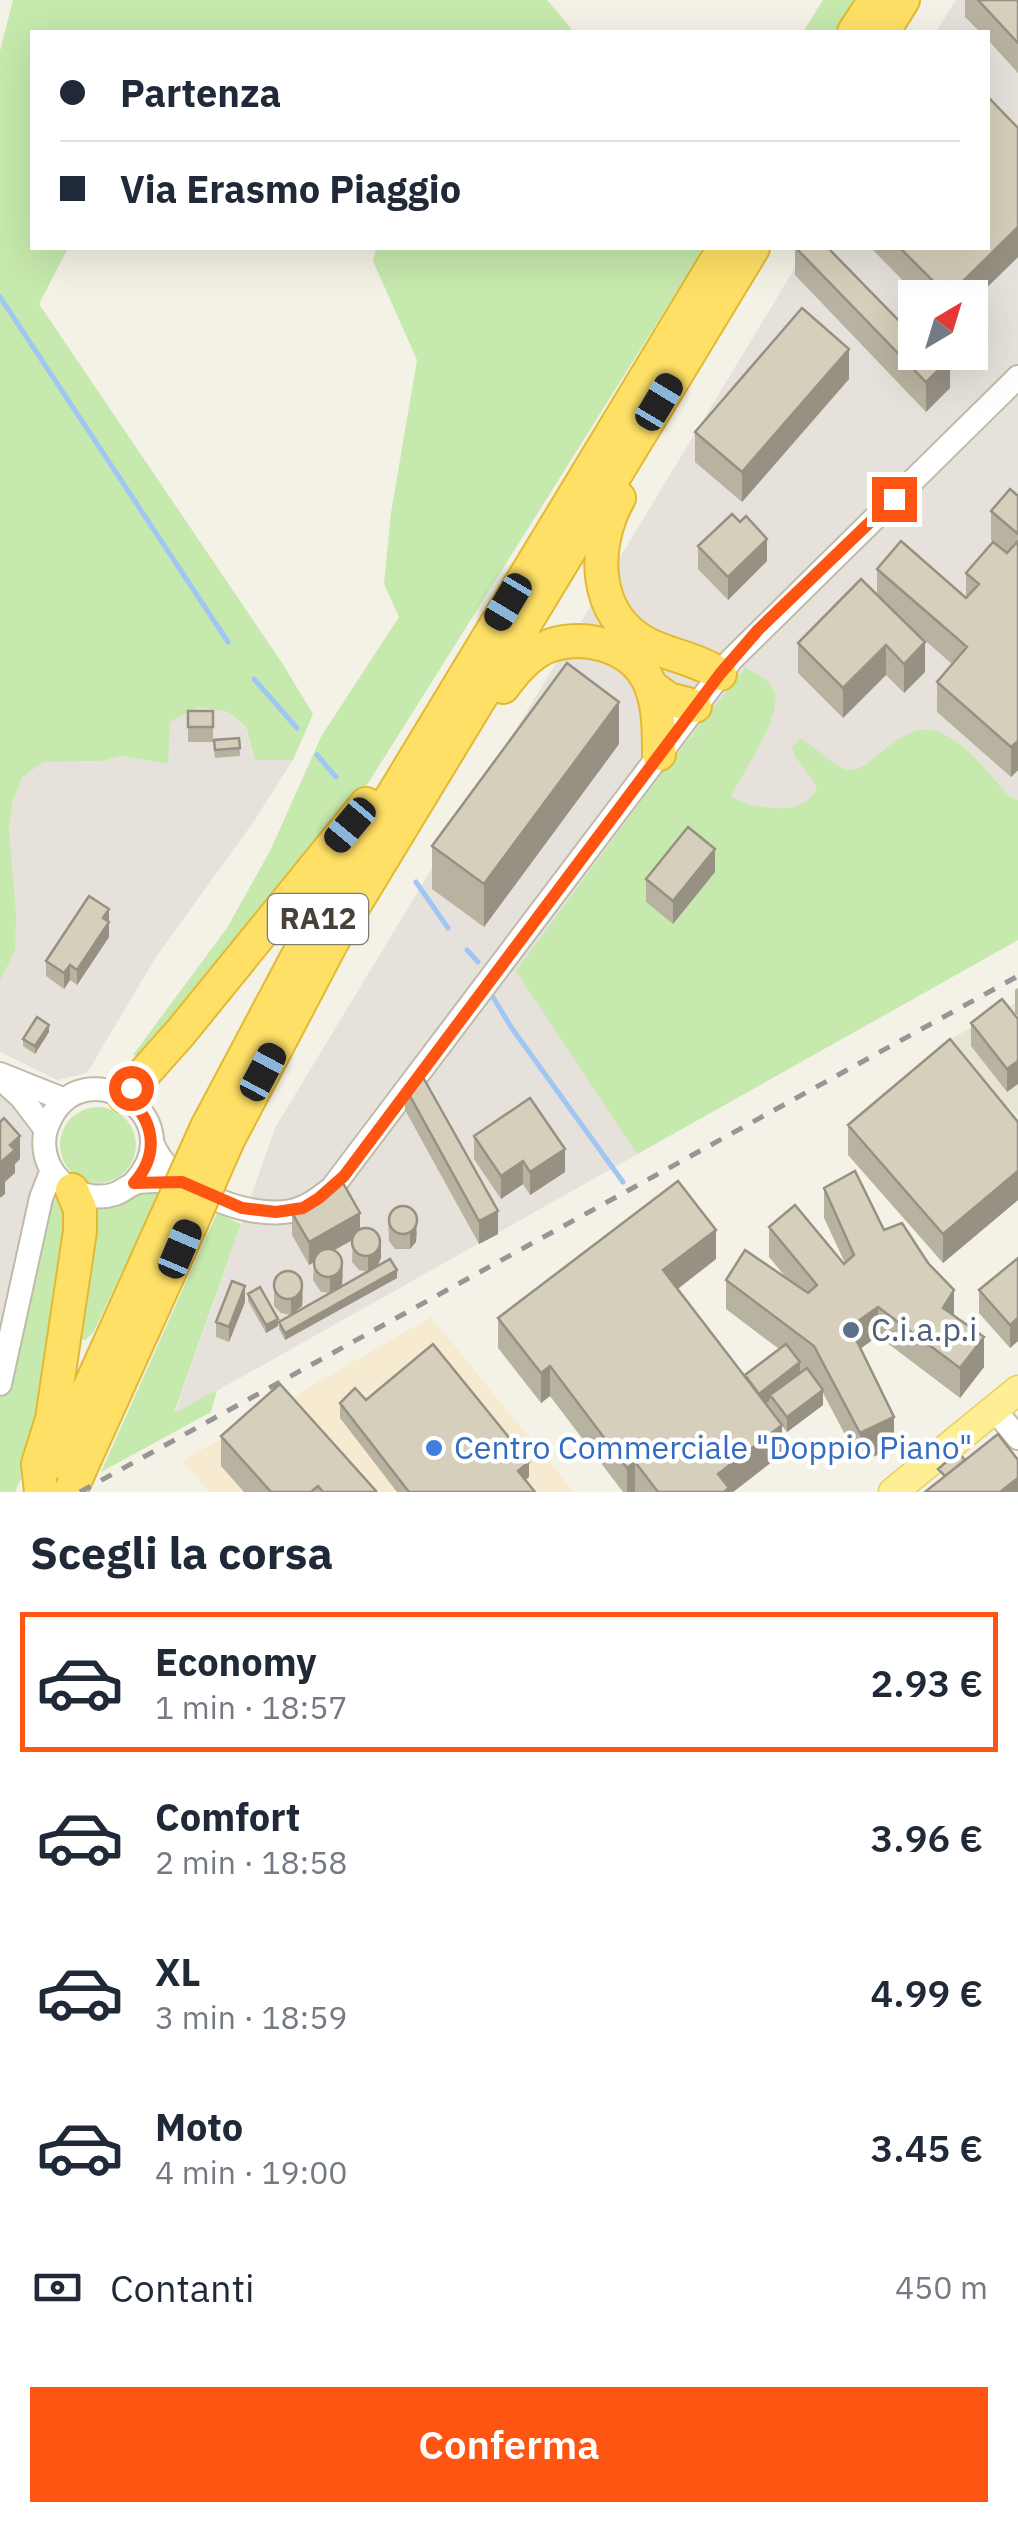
<!DOCTYPE html>
<html lang="it">
<head>
<meta charset="utf-8">
<style>
	:root { --surface:#fff; --page:#f6f6f7; --text:#1f2937; --muted:#747a83; --line:#e0e1e3; --accent:#ff5512 }
	body { margin:0; font-family:"IBM Plex Sans",sans-serif; background:var(--page); color:var(--text); height:100vh; display:flex; flex-direction:column; font-size:38px; white-space:nowrap }
	* { box-sizing:border-box; margin:0 }
	p { font-size:32px; color:var(--muted) }
	.icon { flex:none; width:55px; height:55px; fill:none; stroke:currentColor; stroke-width:2; stroke-linecap:round; stroke-linejoin:round }
	.map { position:relative; height:1492px; overflow:hidden }
	.side { display:flex; flex-direction:column; background:var(--surface); flex:1 }
	.side>* { flex:none }
	.top-card { position:absolute; left:30px; top:30px; width:960px; height:220px; border-radius:0px; box-shadow:0 10px 40px #0002; display:grid; align-content:center; height:220px; padding:0 30px; background:var(--surface) }
	.needle { width:65px; rotate:38deg }
	.fabs { position:absolute; left:898px; top:280px; display:grid; gap:20px }
	.fabs a { display:grid; place-items:center; width:90px; height:90px; border-radius:0px; background:var(--surface); box-shadow:0 10px 40px #0002; font-size:50px }
	.end { position:absolute; width:45px; height:45px; margin:-22px; border:12px solid #ff5512; background:#fff; box-shadow:0 0 0 5px #fff }
	.from { border-radius:50% }
	.car { position:absolute; width:30px; height:60px; margin:-30px -15px; border-radius:12px; box-shadow:0 0 8px 2px #0007; background:linear-gradient(#222 24%,#8ab4d8 0 40%,#222 0 76%,#8ab4d8 0 86%,#222 0) }
	.top-card b { display:flex; align-items:center; gap:35px; height:95px; font-size:38px }
	.top-card b+b { border-top:2px solid var(--line) }
	.top-card i { width:25px; height:25px; background:var(--text) }
	ul { padding:0; list-style:none }
	li { display:flex; align-items:center; gap:30px; height:140px; margin:0 20px 15px; padding:0 10px; border:5px solid transparent; border-radius:0px }
	li div { flex:1 }
	li b { display:block; font-size:38px }
	li em { font-style:normal; font-weight:600 }
	li.current { border-color:var(--accent) }
	li>.icon { width:90px; height:90px; stroke-width:1.5 }
	h2 { padding:0 30px; font-size:45px; line-height:120px }
	.pay { display:flex; align-items:center; gap:25px; height:110px; padding:0 30px; font-size:38px }
	.pay p { margin-inline-start:auto }
	.primary-button { display:flex; gap:20px; margin-top:auto; padding:20px 30px }
	.primary-button a { flex:1; height:115px; border-radius:0px; background:var(--accent); color:#fff; font-size:40px; font-weight:600; line-height:115px; text-align:center }
	.map>svg:first-child { display:block }
	.residential { fill:#e8e4d4 }
	.commercial { fill:#f6ebd0 }
	.industrial { fill:#e6e2db; fill-rule:evenodd }
	.green { fill:#c6e9ad }
	.lines { fill:none; stroke-linecap:round; stroke-linejoin:round }
	.stream { stroke:#a0c6f3; stroke-width:5 }
	.minor-casing { stroke:#bfbba8; stroke-width:26 }
	.major-casing { stroke:#e8d160; stroke-width:31 }
	.highway-casing { stroke:#e3b931; stroke-width:36 }
	.minor { stroke:#fff; stroke-width:22 }
	.major { stroke:#ffef94; stroke-width:28 }
	.highway { stroke:#ffe066; stroke-width:32 }
	.rail { stroke:#969696; stroke-width:5; stroke-dasharray:12 12; stroke-linecap:butt }
	.highway-bridge-casing { stroke:#e3b931; stroke-width:36; stroke-linecap:butt }
	.highway-bridge { stroke:#ffe066; stroke-width:32 }
	.wall { fill:#b8b2a1; fill-rule:evenodd }
	.shaded-wall { fill:#969183 }
	.building { fill:#d6cfbb; stroke:#969183; stroke-width:2.5 }
	.route { stroke:#ff5512; stroke-width:12 }
	.service-dot { fill:#5c6f8a; stroke:#fff; stroke-width:4 }
	.shop-dot { fill:#3f7fe0; stroke:#fff; stroke-width:4 }
	.labels { text-anchor:middle; stroke-width:9; stroke-linejoin:round; paint-order:stroke }
	.shield { fill:#fff; stroke:#7e7b72; stroke-width:2.5 }
	.shield-label { font-size:30px; font-weight:bold; fill:#474235 }
	.service-label { font-size:32px; fill:#4e5e75; stroke:#fff; text-anchor:start }
	.shop-label { font-size:32px; fill:#366cbe; stroke:#fff; text-anchor:start }
</style>
</head>
<body>
<div class="map">
<svg width="1018" height="1492" viewBox="0 0 1018 1492">
	<rect width="100%" height="100%" fill="#f4f1e6"/>
	<path class="residential" d="M1018 1001V1116L940 1045Z"/>
	<path class="commercial" d="M431 1317 574 1492H210L182 1461Z"/>
	<path class="industrial" d="M956 0H1018V940L174 1415 275 1128 807 248H988V32H936ZM915 298H970V352H915Z
		M199 707 228 712 246 728 255 760H293L252 824 156 957 87 1073 57 1080 0 1052V981L15 951 9 829 13 801 22 779 42 762 102 761 122 756 167 764 170 722Z
		M0 1091 38 1130 44 1164 0 1349Z"/>
	<path class="green" d="M13 0H547L574 32H32V248H68L39 304 282 663 313 714 293 760H255L246 727 228 712 199 707 170 722 168 764 122 756 102 761 43 762 22 778 13 801 9 829 16 916 15 951 0 981V51Z
		M823 0H855L836 32H803Z
		M376 248H704L357 801 147 1058 133 1055 227 928 270 851 322 735 399 617 384 584 391 513 417 360 373 261Z
		M745 668C757 674 771 680 775 694 781 719 741 774 731 797 755 809 807 819 817 786L795 756 792 748 800 739C816 746 831 765 845 769 872 778 898 715 941 733 968 744 989 775 1009 796L1018 800V940L637 1154 516 971 659 777Z
		M60 1145a38 38 0 1 1 76 0a38 38 0 1 1-76 0Z
		M56 1190 71 1198 39 1440 15 1492H0V1397L46 1208Z
		M161 1190 93 1333 85 1340 77 1337 99 1205Z
		M217 1213 241 1224 174 1413 217 1390 211 1412 101 1472Z"/>
	<g class="lines">
		<path class="stream" d="M0 297 228 642
			M254 679 297 728
			M317 755 336 777
			M416 882 448 928
			M467 950 478 962
			M493 997 511 1027 623 1182"/>
		<g class="minor-casing">
			<path id="minor" d="M0 1074 65 1100
				M3 1081 21 1097 46 1130
				M152 1142C168 1187 245 1220 291 1211 307 1208 319 1198 332 1188L731 660 1018 377
				M134 1183C196 1115 81 1047 49 1122 42 1136 43 1153 50 1167 62 1190 91 1202 115 1194 123 1191 129 1185 136 1183 149 1179 168 1182 182 1182
				M0 1384 41 1198 52 1170
				M994 1409 1018 1438"/>
		</g>
		<g class="major-casing">
			<path id="major" d="M893 1492 1018 1390"/>
		</g>
		<g class="highway-casing">
			<path id="highway" d="M854 32 875 0
				M883 32 903 0
				M619 498C592 546 592 615 647 644 671 656 697 659 720 674
				M651 686 668 699 695 706
				M503 687C513 673 525 658 542 649 578 631 633 644 650 684 659 705 659 731 659 754
				M124 1096 181 1032 366 804
				M207 1127 313 927 724 248
				M228 1140 332 942 753 248
				M56 1462 157 1238
				M41 1492 38 1464 52 1419 80 1231V1209L72 1190
				M70 1492 180 1249"/>
		</g>
		<use href="#minor" class="minor"/>
		<use href="#major" class="major"/>
		<use href="#highway" class="highway"/>
		<path class="rail" d="M80 1492 1018 976"/>
		<g class="highway-bridge-casing">
			<path id="highway-bridge" d="M157 1238 207 1127
				M180 1249 228 1140"/>
		</g>
		<use href="#highway-bridge" class="highway-bridge"/>
	</g>
	<path class="wall" d="M965 0H1018V73L988 40V32H980L965 17Z
		M1018 128V257L970 304V298H920L871 248H988Z
		M795 248H828L950 388 926 412 795 275Z
		M849 379 742 502 695 462V432Z
		M1018 496V770L1011 777 937 712V682L952 664 912 629 925 672 904 693 886 675 843 718 798 673V643L877 594V569L966 598V573L993 542 991 540V511Z
		M698 546 767 561 728 600 698 569Z
		M188 711H213V742H188Z
		M239 738 240 756 215 758 214 747Z
		M619 744 484 927 432 889V846Z
		M715 872 673 924 646 902V879Z
		M109 909V937L77 985 70 980 64 989 46 976V961Z
		M1018 988V1016L1015 1013V990Z
		M1018 1019 1007 1092 971 1046V1023Z
		M49 1032 35 1054 23 1046V1039Z
		M405 1087 498 1234 479 1244 405 1110Z
		M1018 1122V1200L943 1263 848 1155V1125Z
		M474 1136 565 1172 530 1195 523 1184 501 1199 474 1159Z
		M824 1188 884 1230 954 1316 984 1367 960 1398 878 1336 860 1349 894 1447 860 1463 823 1393V1405L787 1432 782 1426V1454L733 1492H623L550 1396 541 1403 498 1348V1318L716 1259 678 1289 745 1376 779 1349 726 1309V1280H788L769 1257V1227L845 1263 824 1218Z
		M292 1213 360 1230 381 1258 377 1267 397 1278 285 1340 279 1329V1322L330 1293 321 1292 313 1280 314 1262 309 1265 292 1235ZM353 1240 352 1262 359 1270 368 1272 334 1291 342 1285 343 1275 333 1251Z
		M388 1216 417 1232 416 1242 410 1249H395L389 1241Z
		M1018 1258V1341L1010 1348 979 1313V1290Z
		M274 1281 303 1297 302 1306 291 1315 281 1313 274 1306Z
		M248 1294 278 1326 266 1333 248 1301Z
		M245 1302 229 1342 216 1337V1322Z
		M340 1403 529 1477 525 1480 535 1492H397L340 1418Z
		M221 1436 376 1492H244L221 1466Z"/>
	<path class="shaded-wall" d="M1018 227V257L970 304V298H948Z
		M849 349V379L742 502V472Z
		M950 359V388L926 412V382Z
		M767 539V561L728 600V577Z
		M925 642V672L904 693V664Z
		M886 645V675L843 718V688Z
		M619 702V744L484 927V884Z
		M1018 741V770L1011 777V747Z
		M715 849V872L673 924V901Z
		M109 909V937L77 985V970Z
		M70 965V980L64 989V973Z
		M49 1025V1032L35 1054V1046Z
		M1018 1061V1084L1007 1092V1069Z
		M20 1136V1159L15 1164V1173L5 1182V1194L0 1198V1163L10 1145Z
		M565 1149V1172L530 1195V1172Z
		M523 1161V1184L501 1199V1176Z
		M1018 1171V1200L943 1263V1234Z
		M498 1211V1234L479 1244V1221Z
		M360 1213V1235L309 1265V1242Z
		M417 1217 416 1242 410 1249V1234Z
		M716 1230V1259L663 1300V1270Z
		M381 1243V1258L377 1267 368 1272V1256Z
		M343 1260 342 1285 330 1294V1278Z
		M397 1270V1278L285 1340V1333Z
		M303 1281 302 1306 291 1315V1300Z
		M245 1286V1302L229 1342V1327Z
		M954 1290V1320L943 1308Z
		M878 1307V1336L850 1356V1327Z
		M1018 1318V1341L1010 1348V1325Z
		M278 1319V1326L266 1333V1325Z
		M984 1337V1367L960 1398V1368Z
		M800 1362V1377L770 1395V1400L759 1409V1394Z
		M550 1366V1396L541 1403V1373Z
		M823 1390V1405L787 1432V1417Z
		M894 1417V1447L860 1463V1433Z
		M782 1425V1454L733 1492H718V1474Z
		M529 1462V1477L518 1486V1471Z
		M635 1462V1492H627V1468Z
		M1018 1478V1492H1000Z"/>
	<path class="building" d="M978 0H1018V43Z
		M988 97 1018 128V227L948 296 900 248H988Z
		M796 248H828L910 332 915 327V352H944L950 359 926 382Z
		M802 308 849 349 742 472 695 432Z
		M1010 489 1018 496V534L991 511Z
		M732 514 740 522 746 516 767 539 728 577 698 546Z
		M901 541 966 598 979 584 966 573 993 542 1007 553 1018 541V741L1011 747 937 682 967 647 877 569Z
		M861 579 925 642 904 664 886 645 843 688 798 643Z
		M567 663 619 702 484 884 432 846Z
		M188 711H213V727H188Z
		M239 738 240 748 215 750 214 740Z
		M688 827 715 849 673 901 646 879Z
		M89 896 109 909 103 918 109 922 77 970 70 965 64 973 46 961Z
		M1002 999 1018 1019V1061L1007 1069 971 1023Z
		M37 1017 49 1025 35 1046 23 1039Z
		M950 1039 1018 1122V1171L943 1234 848 1125Z
		M420 1072 498 1211 479 1221 405 1087Z
		M530 1098 565 1149 530 1172 523 1161 501 1176 474 1136Z
		M4 1118 20 1136 10 1145 15 1150 0 1163V1122Z
		M855 1171 884 1230 902 1223 928 1263 954 1290 943 1308 984 1337 960 1368 878 1307 850 1327 894 1417 860 1433 814 1346 726 1280 745 1250 808 1293 817 1285 769 1227 795 1205 844 1264 854 1255 824 1188Z
		M678 1181 716 1230 663 1270 782 1425 718 1474 729 1488 724 1492H658L635 1462 627 1468 550 1366 541 1373 498 1318Z
		M343 1183 360 1213 309 1242 292 1213Z
		M389 1220a14 14 0 1 1 28 0a14 14 0 1 1-28 0Z
		M352 1242a14 14 0 1 1 28 0a14 14 0 1 1-28 0Z
		M314 1263a14 14 0 1 1 28 0a14 14 0 1 1-28 0Z
		M1018 1258V1318L1010 1325 979 1290Z
		M390 1259 397 1270 285 1333 279 1322Z
		M274 1285a14 14 0 1 1 28 0a14 14 0 1 1-28 0Z
		M232 1281 245 1286 229 1327 216 1322Z
		M260 1287 278 1319 266 1325 248 1294Z
		M433 1344 529 1462 518 1471 535 1492H409L340 1403 355 1388 366 1400Z
		M786 1344 800 1362 759 1394 745 1375Z
		M807 1368 823 1390 787 1417 770 1395Z
		M280 1384 376 1491 375 1492H323L318 1486 311 1492H271L221 1436Z
		M998 1434 1018 1460V1478L1000 1492H925Z
		M958 1452 965 1460 945 1476 938 1469Z"/>
	<g class="lines">
		<path class="route" d="M131 1088 124 1096C155 1118 160 1154 134 1183L182 1182 242 1208 276 1212 303 1208 319 1198 344 1176 720 674 758 630 894 499"/>
	</g>
	<circle class="service-dot" cx="851" cy="1330" r="10"/>
	<circle class="shop-dot" cx="434" cy="1448" r="10"/>
	<g class="labels">
		<rect class="shield" x="268" y="894" width="100" height="50" rx="8"/>
		<g class="shield-label">
			<text x="318" y="929">RA12</text>
		</g>
		<g class="service-label">
			<text x="871" y="1341">C.i.a.p.i</text>
		</g>
		<g class="shop-label">
			<text x="454" y="1459">Centro Commerciale "Doppio Piano"</text>
		</g>
	</g>
</svg>
<div class="fabs">
<a><svg class="needle" viewBox="-14 -14 28 28"><path d="M0-13l5 13h-10z" fill="#e53935"/><path d="M0 13l5-13h-10z" fill="#747a83"/></svg></a>
</div>
<i class="end from" style="left:131px;top:1088px"></i>
<i class="end" style="left:894px;top:499px"></i>
<i class="car" style="left:659px;top:402px;rotate:31deg"></i>
<i class="car" style="left:508px;top:602px;rotate:211deg"></i>
<i class="car" style="left:350px;top:825px;rotate:220deg"></i>
<i class="car" style="left:263px;top:1072px;rotate:28deg"></i>
<i class="car" style="left:180px;top:1249px;rotate:23deg"></i>
<div class="top-card">
<b><i class="from"></i>Partenza</b>
<b><i></i>Via Erasmo Piaggio</b>
</div>
</div>
<section class="side">
<h2>Scegli la corsa</h2>
<ul>
<li class="current"><svg class="icon" aria-label="car" viewBox="0 0 24 24"><path d="M5 17H2v-5l4-1 3-4h7l3 4 3 1v5h-3M9 17h6M6 11h13"/><circle cx="7" cy="17" r="2"/><circle cx="17" cy="17" r="2"/></svg><div><b>Economy</b><p>1 min · 18:57</p></div><em>2.93 €</em></li>
<li><svg class="icon" aria-label="car" viewBox="0 0 24 24"><path d="M5 17H2v-5l4-1 3-4h7l3 4 3 1v5h-3M9 17h6M6 11h13"/><circle cx="7" cy="17" r="2"/><circle cx="17" cy="17" r="2"/></svg><div><b>Comfort</b><p>2 min · 18:58</p></div><em>3.96 €</em></li>
<li><svg class="icon" aria-label="car" viewBox="0 0 24 24"><path d="M5 17H2v-5l4-1 3-4h7l3 4 3 1v5h-3M9 17h6M6 11h13"/><circle cx="7" cy="17" r="2"/><circle cx="17" cy="17" r="2"/></svg><div><b>XL</b><p>3 min · 18:59</p></div><em>4.99 €</em></li>
<li><svg class="icon" aria-label="car" viewBox="0 0 24 24"><path d="M5 17H2v-5l4-1 3-4h7l3 4 3 1v5h-3M9 17h6M6 11h13"/><circle cx="7" cy="17" r="2"/><circle cx="17" cy="17" r="2"/></svg><div><b>Moto</b><p>4 min · 19:00</p></div><em>3.45 €</em></li>
</ul>
<div class="pay"><svg class="icon" aria-label="cash" viewBox="0 0 24 24"><path d="M3 7h18v10H3z"/><circle cx="12" cy="12" r="2"/></svg>Contanti<p>450 m</p></div>
<div class="primary-button"><a>Conferma</a></div>
</section>
</body>
</html>
